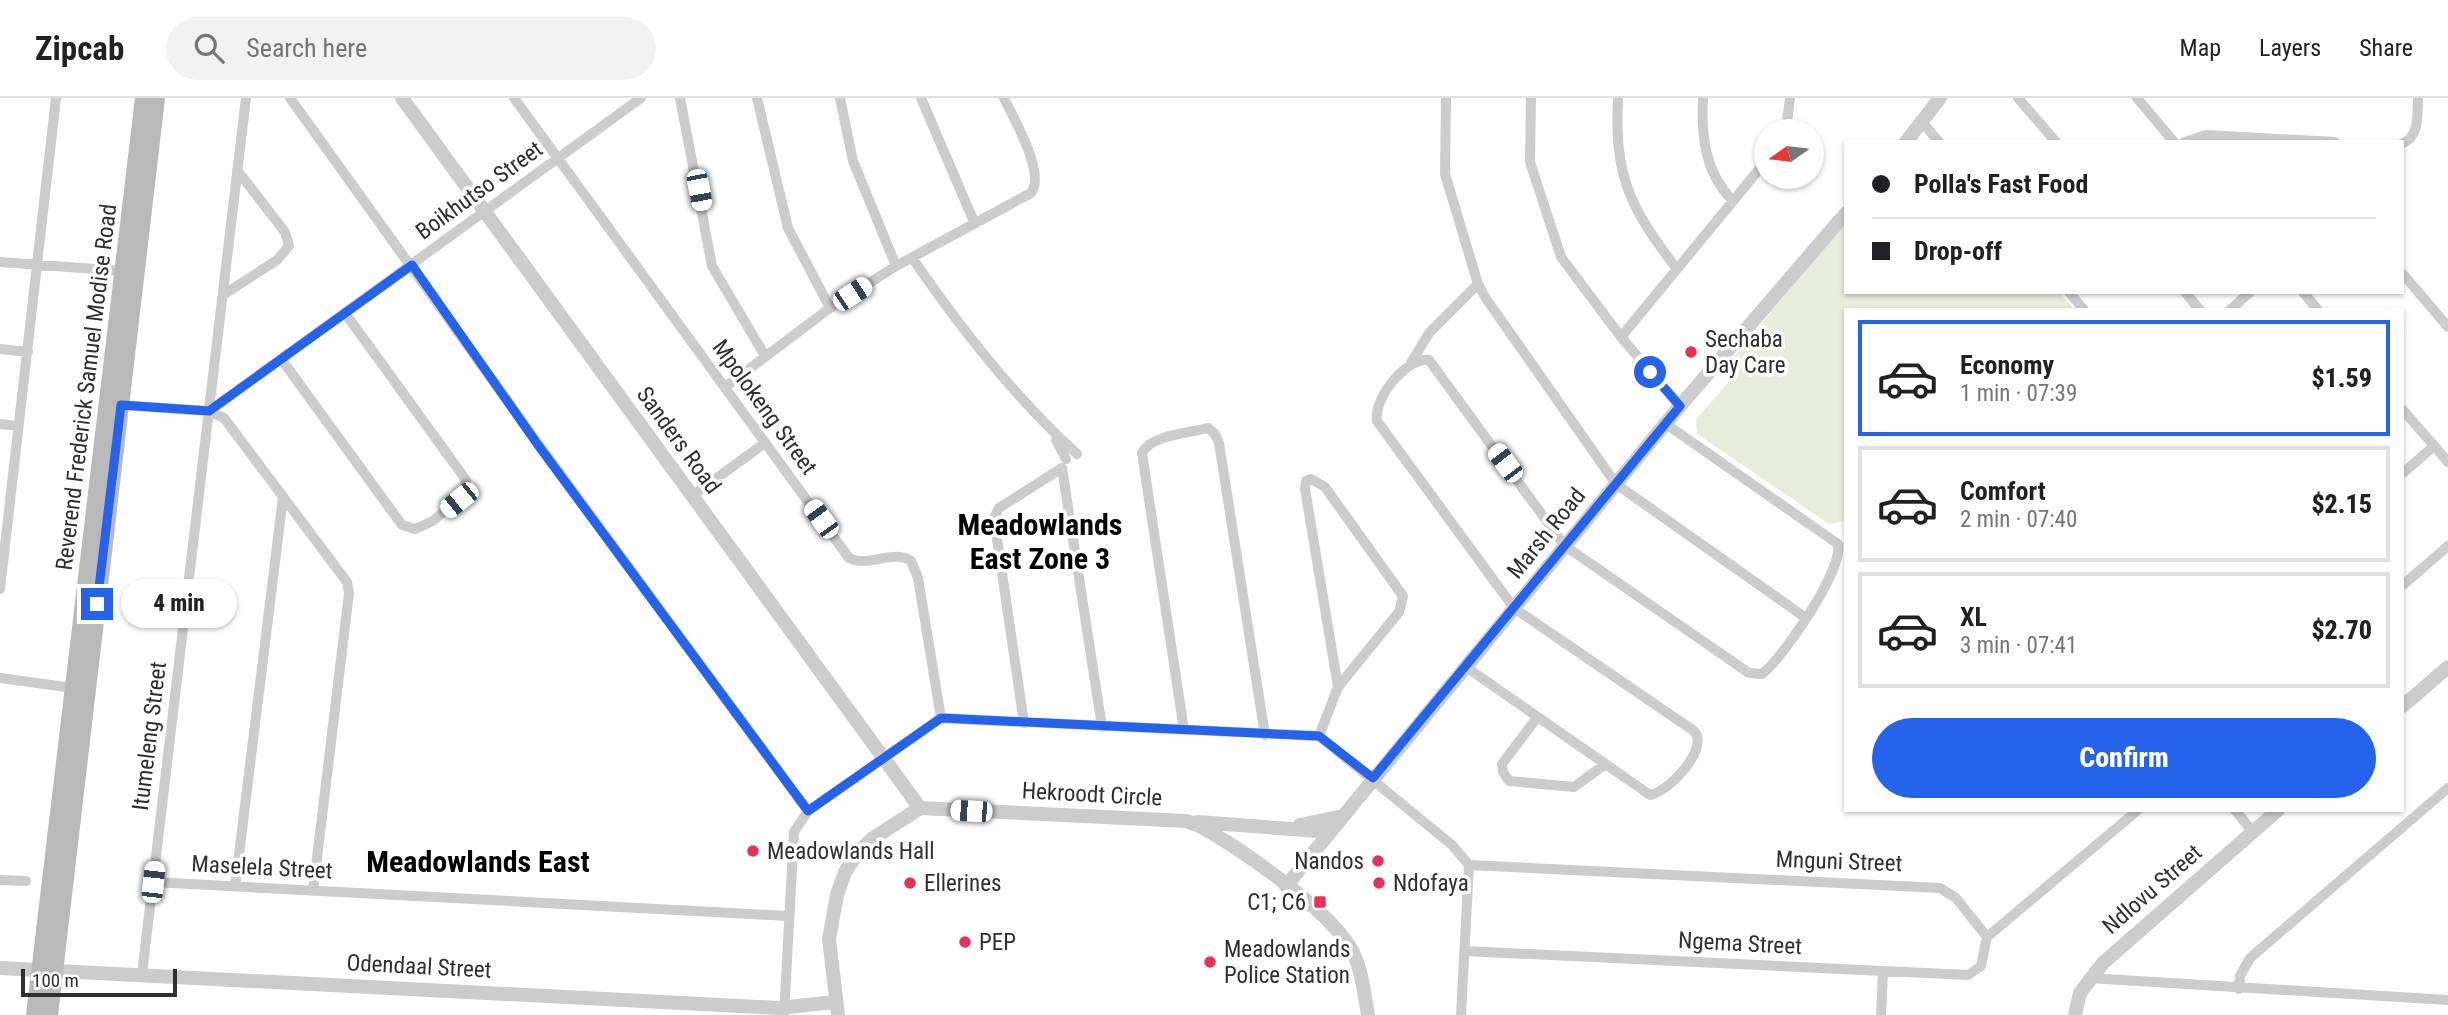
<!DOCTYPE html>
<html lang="en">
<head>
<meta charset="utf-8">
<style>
	:root { --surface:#fff; --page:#f2f2f2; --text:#202124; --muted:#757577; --line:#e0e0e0; --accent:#2563eb }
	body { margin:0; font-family:"Roboto Condensed",sans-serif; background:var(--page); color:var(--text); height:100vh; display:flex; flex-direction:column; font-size:26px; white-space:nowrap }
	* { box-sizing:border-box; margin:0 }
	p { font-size:23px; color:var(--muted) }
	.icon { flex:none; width:38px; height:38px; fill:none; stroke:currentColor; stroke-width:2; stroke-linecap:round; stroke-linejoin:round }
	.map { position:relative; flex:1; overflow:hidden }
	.sheet { position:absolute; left:1844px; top:210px; width:560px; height:504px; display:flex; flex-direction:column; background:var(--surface); border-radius:0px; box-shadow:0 2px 5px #0004 }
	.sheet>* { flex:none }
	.banner { position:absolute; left:1844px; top:42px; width:560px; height:154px; border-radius:0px; box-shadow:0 2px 5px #0004; display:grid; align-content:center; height:154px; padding:0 28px; background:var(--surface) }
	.needle { width:46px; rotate:256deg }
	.fabs { position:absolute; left:1754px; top:21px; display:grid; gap:14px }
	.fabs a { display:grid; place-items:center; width:70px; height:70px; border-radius:50%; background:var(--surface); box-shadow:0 2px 5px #0004; font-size:35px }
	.scale { position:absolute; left:21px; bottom:18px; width:156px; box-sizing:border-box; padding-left:7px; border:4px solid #2f2f2f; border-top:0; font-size:19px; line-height:24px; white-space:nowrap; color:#2f2f2f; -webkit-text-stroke:5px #fff; paint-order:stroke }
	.end { position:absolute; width:32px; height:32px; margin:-16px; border:9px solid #2563eb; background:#fff; box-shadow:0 0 0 4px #fff }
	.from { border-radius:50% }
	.bubble { position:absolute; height:49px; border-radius:24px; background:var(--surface); box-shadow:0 2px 5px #0004; font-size:23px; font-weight:800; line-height:49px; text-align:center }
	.car { position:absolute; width:21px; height:42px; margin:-21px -10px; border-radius:9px; box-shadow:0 0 5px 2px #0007; background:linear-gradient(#fff 24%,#345 0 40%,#fff 0 76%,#345 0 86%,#fff 0) }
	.banner b { display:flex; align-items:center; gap:24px; height:66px; font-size:26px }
	.banner b+b { border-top:2px solid var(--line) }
	.banner i { width:18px; height:18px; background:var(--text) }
	ul { padding:12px 0 0; list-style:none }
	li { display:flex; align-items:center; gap:21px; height:116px; margin:0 14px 10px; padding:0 14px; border:4px solid var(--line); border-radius:0px }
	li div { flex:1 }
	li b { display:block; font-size:26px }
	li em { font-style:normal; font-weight:800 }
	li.on { border-color:var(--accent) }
	li>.icon { width:63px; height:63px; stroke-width:1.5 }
	.action { display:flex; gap:14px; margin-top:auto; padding:14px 28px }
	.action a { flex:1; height:80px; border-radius:42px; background:var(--accent); color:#fff; font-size:28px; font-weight:800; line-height:80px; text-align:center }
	header { display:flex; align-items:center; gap:42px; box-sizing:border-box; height:98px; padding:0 35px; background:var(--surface); border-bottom:2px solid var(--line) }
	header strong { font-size:33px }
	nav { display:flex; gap:38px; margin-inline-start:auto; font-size:24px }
	.search { width:490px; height:63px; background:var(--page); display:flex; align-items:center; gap:18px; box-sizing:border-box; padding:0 24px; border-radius:38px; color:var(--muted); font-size:26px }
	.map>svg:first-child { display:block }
	.green { fill:#e8ecdd }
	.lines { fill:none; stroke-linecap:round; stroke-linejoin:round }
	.minor { stroke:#ccc; stroke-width:10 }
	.tertiary { stroke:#ccc; stroke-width:14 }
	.secondary { stroke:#b9b9b9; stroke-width:16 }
	.route { stroke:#2563eb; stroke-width:9 }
	.poi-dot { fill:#e63259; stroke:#fff; stroke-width:2.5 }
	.labels { text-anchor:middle; stroke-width:7; stroke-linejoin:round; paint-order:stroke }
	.street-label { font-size:23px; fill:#2f2f2f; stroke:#fff }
	.poi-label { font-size:23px; fill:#2f2f2f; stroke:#fff; text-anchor:start }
	.district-label { font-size:30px; font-weight:bold; fill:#000; stroke:#fff }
</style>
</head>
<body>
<header>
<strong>Zipcab</strong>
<div class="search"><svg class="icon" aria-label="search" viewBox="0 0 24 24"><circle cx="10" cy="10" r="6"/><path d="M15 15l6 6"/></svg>Search here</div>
<nav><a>Map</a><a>Layers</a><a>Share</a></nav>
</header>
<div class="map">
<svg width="2448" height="917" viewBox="0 0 2448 917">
	<rect width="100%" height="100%" fill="#fff"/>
	<path class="green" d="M1846 123V194H2059L2074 211 1846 212V423L1829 426 1697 336 1696 322 1732 280 1729 265Z"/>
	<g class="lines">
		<path class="minor" d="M290 0 539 347 808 713
			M514 0 849 460C869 470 893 451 911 463L918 480 941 620
			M680 0 712 168 765 258
			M757 0 788 130 830 210
			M840 0 853 63 896 168
			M921 0 975 126
			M1446 0 1445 76 1478 186 1485 199 1616 386 1806 520
			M1531 0 1530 64 1561 159 1621 239 1680 308
			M1618 0C1614 79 1630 109 1676 170
			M1703 0C1701 38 1705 74 1732 102
			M2018 0 2056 44
			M2137 0 2174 44
			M1922 24 1939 44
			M1786 33 1790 0
			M2185 44 2206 37 2335 44
			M2403 45C2420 38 2417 16 2418 0
			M913 161C961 231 1014 299 1077 356
			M0 164 122 173
			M2403 176 2448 229
			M2069 194 2084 212
			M2185 194 2200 212
			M2303 194 2318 212
			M223 197 277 162 289 148 285 134 237 72
			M2230 212 2250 194
			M1621 239 1766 63
			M0 251 28 254
			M282 262 402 427 415 431 433 423 464 396 466 382 345 215
			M1411 265 1429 235 1478 186
			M725 289 830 210 896 168 1031 95C1046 76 1014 21 1004 0
			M121 307 209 313 224 320 347 484 349 495 313 793
			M2403 312 2448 364
			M209 313 641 0
			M0 326 18 328
			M1056 342 1066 361
			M2403 375 2434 348
			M692 398 765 345
			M2403 487 2448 448
			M0 491 56 0
			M1466 569 1650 697C1669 694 1710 650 1694 633L1514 510 1377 323C1373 301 1406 259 1429 262L1565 448 1749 575 1762 576C1783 560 1844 471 1838 446L1666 326
			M0 580 73 590
			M1536 621 1502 666 1503 674 1509 683 1574 689 1604 667
			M1024 625 994 420 999 410 1062 370 1102 629
			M1184 632 1142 355C1151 337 1189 335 1208 330L1215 336 1219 345 1265 637
			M1319 638 1338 589 1305 391 1306 383 1311 381 1325 389 1403 498 1399 514 1338 589
			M2235 712 2253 734
			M1469 767 1940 790 1956 800 1987 839
			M0 782 26 783
			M153 784 788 818
			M235 789 283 399
			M1987 839 2138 712
			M1465 853 1968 877 1981 868 1987 839
			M142 876 246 0
			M2089 880 2448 902
			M2239 891 2240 878 2250 860 2448 690
			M784 917 794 734 808 713 941 620 1319 638 1452 747 1469 767 1461 917
			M1881 917 1883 874"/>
		<path class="tertiary" d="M402 0 920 710
			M1906 44 1940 0
			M2403 608 2448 569
			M1198 724 1318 733 1326 739
			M1300 727 1343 718
			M1286 788 1680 308 1846 115
			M0 870 779 910 835 904
			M838 917 829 841 837 797 845 774 859 753 872 741 920 710 1186 723 1198 727C1240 750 1325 809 1350 849 1362 869 1364 895 1368 917
			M2075 917 2080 895 2103 865 2278 712"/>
		<path class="secondary" d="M34 917 143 0
			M50 917 157 0"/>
	</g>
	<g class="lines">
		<path class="route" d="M97 506 121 307 209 313 412 167 538 347 808 713 941 620 1319 638 1373 680 1680 308 1650 274"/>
	</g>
	<g class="poi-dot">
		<circle cx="1691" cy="254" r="7"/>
		<circle cx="753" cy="753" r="7"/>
		<circle cx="1378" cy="763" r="7"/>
		<circle cx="910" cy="785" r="7"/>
		<circle cx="1379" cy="785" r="7"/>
		<rect x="1313" y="797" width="14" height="14" rx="3.5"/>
		<circle cx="965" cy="844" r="7"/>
		<circle cx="1210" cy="864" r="7"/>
	</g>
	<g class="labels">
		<g class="street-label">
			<text transform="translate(479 92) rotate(-36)" y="8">Boikhutso Street</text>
			<text transform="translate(86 289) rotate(-83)" y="8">Reverend Frederick Samuel Modise Road</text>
			<text transform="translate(765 309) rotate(54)" y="8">Mpolokeng Street</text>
			<text transform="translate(679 342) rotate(54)" y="8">Sanders Road</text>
			<text transform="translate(1546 435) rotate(-51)" y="8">Marsh Road</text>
			<text transform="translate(149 638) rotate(-83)" y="8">Itumeleng Street</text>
			<text transform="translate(1092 696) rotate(3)" y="8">Hekroodt Circle</text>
			<text transform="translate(1839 763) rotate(2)" y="8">Mnguni Street</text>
			<text transform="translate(262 769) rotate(3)" y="8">Maselela Street</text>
			<text transform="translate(2152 791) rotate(-41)" y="8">Ndlovu Street</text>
			<text transform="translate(1740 845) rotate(3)" y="8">Ngema Street</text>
			<text transform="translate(419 868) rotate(3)" y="8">Odendaal Street</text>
		</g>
		<g class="poi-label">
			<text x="1705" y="249">Sechaba<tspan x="1705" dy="26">Day Care</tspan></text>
			<text x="767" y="761">Meadowlands Hall</text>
			<text x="1364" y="771" text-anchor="end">Nandos</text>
			<text x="924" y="793">Ellerines</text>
			<text x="1393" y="793">Ndofaya</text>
			<text x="1306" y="812" text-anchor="end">C1; C6</text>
			<text x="979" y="852">PEP</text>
			<text x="1224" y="859">Meadowlands<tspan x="1224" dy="26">Police Station</tspan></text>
		</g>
		<g class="district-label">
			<text x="1040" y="437">Meadowlands<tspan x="1040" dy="34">East Zone 3</tspan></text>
			<text x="478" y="774">Meadowlands East</text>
		</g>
	</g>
</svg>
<div class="fabs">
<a><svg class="needle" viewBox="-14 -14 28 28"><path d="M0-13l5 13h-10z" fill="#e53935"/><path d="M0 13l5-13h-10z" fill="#757577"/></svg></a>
</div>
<div class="scale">100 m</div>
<i class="end from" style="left:1650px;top:274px"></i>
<i class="end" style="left:97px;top:506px"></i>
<div class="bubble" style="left:121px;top:481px;width:116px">4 min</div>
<i class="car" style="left:699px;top:92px;rotate:169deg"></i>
<i class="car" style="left:852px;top:196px;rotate:57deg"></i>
<i class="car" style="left:1505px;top:365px;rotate:323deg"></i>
<i class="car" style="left:459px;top:402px;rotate:231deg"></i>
<i class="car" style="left:821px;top:421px;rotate:324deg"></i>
<i class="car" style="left:971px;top:713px;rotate:273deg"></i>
<i class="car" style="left:153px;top:784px;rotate:6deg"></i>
<div class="banner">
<b><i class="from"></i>Polla's Fast Food</b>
<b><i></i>Drop-off</b>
</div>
<section class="sheet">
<ul>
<li class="on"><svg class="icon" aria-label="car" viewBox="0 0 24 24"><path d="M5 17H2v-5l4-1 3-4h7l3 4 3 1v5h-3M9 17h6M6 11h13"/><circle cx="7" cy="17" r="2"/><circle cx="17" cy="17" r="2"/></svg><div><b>Economy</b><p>1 min · 07:39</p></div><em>$1.59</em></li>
<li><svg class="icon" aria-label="car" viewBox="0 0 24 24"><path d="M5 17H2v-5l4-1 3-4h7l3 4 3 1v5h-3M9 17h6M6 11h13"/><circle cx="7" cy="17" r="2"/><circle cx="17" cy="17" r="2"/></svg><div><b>Comfort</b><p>2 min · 07:40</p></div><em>$2.15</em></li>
<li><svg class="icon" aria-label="car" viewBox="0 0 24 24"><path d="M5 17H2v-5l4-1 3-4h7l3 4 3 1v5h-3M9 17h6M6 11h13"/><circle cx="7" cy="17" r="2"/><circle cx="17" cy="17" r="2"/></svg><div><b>XL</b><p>3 min · 07:41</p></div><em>$2.70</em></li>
</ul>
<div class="action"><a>Confirm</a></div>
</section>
</div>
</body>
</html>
